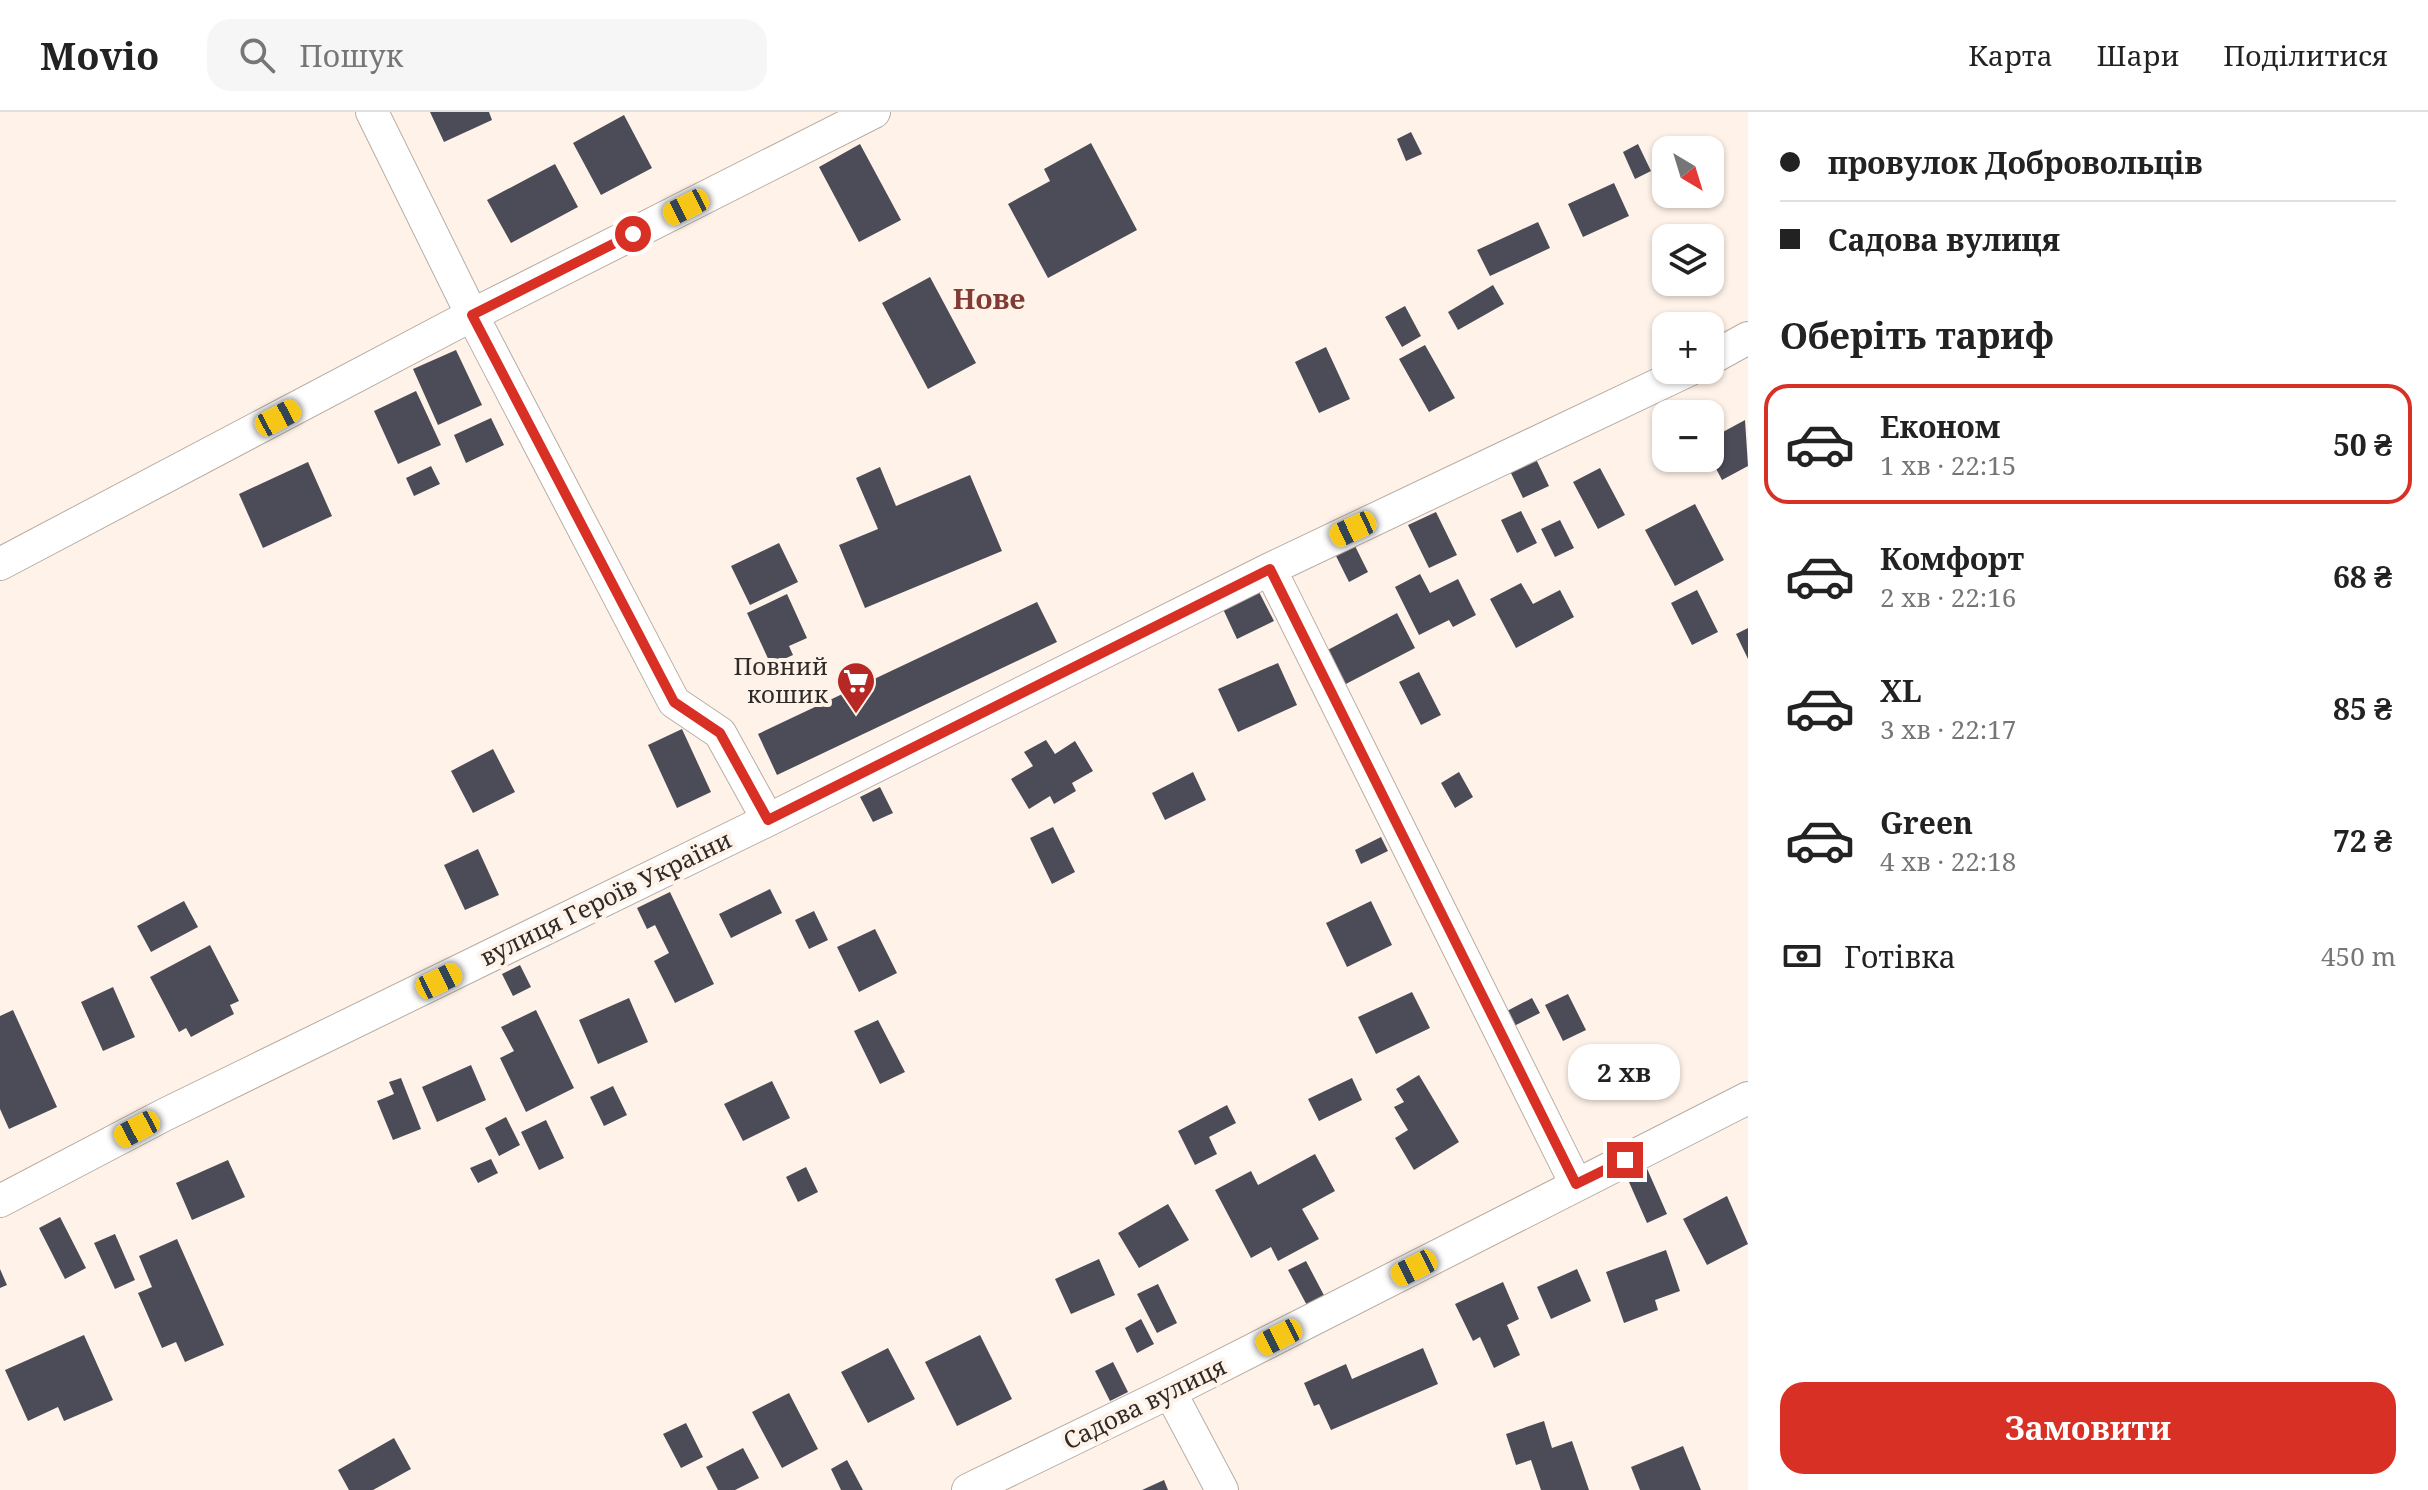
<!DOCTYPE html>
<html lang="uk">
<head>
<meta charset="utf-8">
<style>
	:root { --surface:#fff; --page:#f6f6f6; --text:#222; --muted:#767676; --line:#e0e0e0; --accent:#d93025 }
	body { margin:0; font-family:"Noto Serif",serif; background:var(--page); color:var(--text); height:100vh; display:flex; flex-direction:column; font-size:30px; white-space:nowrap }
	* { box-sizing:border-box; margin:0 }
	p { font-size:26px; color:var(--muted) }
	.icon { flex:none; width:44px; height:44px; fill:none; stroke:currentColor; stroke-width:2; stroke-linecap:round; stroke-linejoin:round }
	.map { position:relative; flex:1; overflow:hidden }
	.details { display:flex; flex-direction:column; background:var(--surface); width:680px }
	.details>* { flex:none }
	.top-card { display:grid; align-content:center; height:176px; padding:0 32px; background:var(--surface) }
	.needle { width:52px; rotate:142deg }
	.tools { position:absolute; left:1652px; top:24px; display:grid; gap:16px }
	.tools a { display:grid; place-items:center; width:72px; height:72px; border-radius:16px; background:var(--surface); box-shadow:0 2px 6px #0004; font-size:40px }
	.end { position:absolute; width:36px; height:36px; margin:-18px; border:10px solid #d93025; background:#fff; box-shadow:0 0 0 4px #fff }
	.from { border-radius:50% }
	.bubble { position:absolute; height:56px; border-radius:24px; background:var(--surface); box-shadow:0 2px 6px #0004; font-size:26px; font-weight:700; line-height:56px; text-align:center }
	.car { position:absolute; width:24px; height:48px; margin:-24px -12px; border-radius:10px; box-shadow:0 0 6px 2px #0007; background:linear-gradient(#f5c518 24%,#345 0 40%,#f5c518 0 76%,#345 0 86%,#f5c518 0) }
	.top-card b { display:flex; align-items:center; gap:28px; height:76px; font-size:30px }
	.top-card b+b { border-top:2px solid var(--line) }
	.top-card i { width:20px; height:20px; background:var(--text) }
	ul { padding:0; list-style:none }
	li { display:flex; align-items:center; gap:24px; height:120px; margin:0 16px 12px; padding:0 16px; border:4px solid transparent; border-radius:24px }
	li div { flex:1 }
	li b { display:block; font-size:30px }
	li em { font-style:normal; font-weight:700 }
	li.active { border-color:var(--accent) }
	li>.icon { width:72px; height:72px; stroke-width:1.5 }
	h2 { padding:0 32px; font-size:36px; line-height:96px }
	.pay { display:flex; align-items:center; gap:20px; height:88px; padding:0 32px; font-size:30px }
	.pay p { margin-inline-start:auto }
	.primary-button { display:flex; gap:16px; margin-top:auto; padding:16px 32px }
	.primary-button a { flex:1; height:92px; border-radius:24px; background:var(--accent); color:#fff; font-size:32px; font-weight:700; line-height:92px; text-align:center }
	header { display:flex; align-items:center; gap:48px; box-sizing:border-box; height:112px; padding:0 40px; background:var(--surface); border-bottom:2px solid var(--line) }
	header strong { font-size:38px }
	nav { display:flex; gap:44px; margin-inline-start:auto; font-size:28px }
	.search { width:560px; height:72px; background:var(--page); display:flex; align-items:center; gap:20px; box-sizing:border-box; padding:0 28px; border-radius:24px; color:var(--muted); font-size:30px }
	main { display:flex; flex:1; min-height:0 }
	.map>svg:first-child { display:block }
	.building { fill:#4b4c57 }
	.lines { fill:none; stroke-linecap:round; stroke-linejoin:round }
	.street-casing { stroke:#b8ada4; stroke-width:34 }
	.street { stroke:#fff; stroke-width:32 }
	.route { stroke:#d93025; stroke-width:10 }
	.labels { text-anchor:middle; stroke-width:8; stroke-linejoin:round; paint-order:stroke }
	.poi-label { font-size:24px; fill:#2f2b28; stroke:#fff3e9; text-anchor:end }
	.street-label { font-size:24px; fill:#2f2b28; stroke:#fff3e9 }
	.quarter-label { font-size:28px; font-weight:bold; fill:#823b34; stroke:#fff3e9 }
</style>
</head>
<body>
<header>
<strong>Movio</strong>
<div class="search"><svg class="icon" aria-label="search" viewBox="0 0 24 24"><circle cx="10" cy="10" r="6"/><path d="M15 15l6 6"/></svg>Пошук</div>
<nav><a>Карта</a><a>Шари</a><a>Поділитися</a></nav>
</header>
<main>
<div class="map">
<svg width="1748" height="1378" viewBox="0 0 1748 1378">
	<rect width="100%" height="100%" fill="#fff3e9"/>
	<path class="building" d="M430 0H489L492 8 444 30Z
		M624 3 652 56 601 83 573 31Z
		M1411 20 1422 42 1406 49 1397 27Z
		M1091 31 1137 118 1048 166 1008 92 1050 69 1044 57Z
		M860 32 901 108 859 130 819 55Z
		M1638 32 1651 59 1635 67 1623 40Z
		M555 52 578 95 511 131 487 88Z
		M1614 71 1629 104 1583 125 1568 92Z
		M1673 82H1694L1677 90Z
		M1538 110 1550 136 1490 164 1477 138Z
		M930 165 976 251 928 277 882 191Z
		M1493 173 1504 192 1458 218 1448 200Z
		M1405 194 1421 224 1402 235 1385 205Z
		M1425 233 1455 286 1429 300 1399 247Z
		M1326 235 1350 287 1319 301 1295 250Z
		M456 238 482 293 438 313 413 257Z
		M416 279 441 333 398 352 374 299Z
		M491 306 504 333 466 351 454 323Z
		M1745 308 1748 354 1722 368 1710 345V327Z
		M1535 345 1549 374 1523 386 1509 357Z
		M308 350 332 404 263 436 239 382Z
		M431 354 440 372 414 384 406 366Z
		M880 355 896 394 970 363 1002 439 865 496 839 433 878 417 856 366Z
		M1600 356 1625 403 1598 417 1573 370Z
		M1695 392 1724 448 1675 474 1645 418Z
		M1521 399 1537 431 1517 441 1501 408Z
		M1436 400 1457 443 1429 456 1408 413Z
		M1560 408 1574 436 1555 445 1541 417Z
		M779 431 798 470 750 493 731 454Z
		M1354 432 1368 460 1349 470 1335 442Z
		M1420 462 1430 481 1458 467 1476 503 1453 515 1449 508 1419 523 1395 475Z
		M1521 471 1533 492 1560 478 1574 505 1516 536 1490 487Z
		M1697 478 1718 520 1692 533 1671 491Z
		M1259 480 1274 509 1237 527 1223 497Z
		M787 482 807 526 789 534 793 543 771 553 747 501Z
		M1037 490 1057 530 777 663 758 622Z
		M1397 501 1415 536 1342 574 1324 540Z
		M1748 516V547L1736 522Z
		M1278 551 1297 593 1238 620 1218 577Z
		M1419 560 1441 603 1421 613 1399 570Z
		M682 617 711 680 677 696 648 633Z
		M1046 628 1055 642 1075 629 1093 659 1072 671 1076 679 1054 692 1050 684 1029 697 1011 667 1033 654 1024 640Z
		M493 637 515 680 473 701 451 659Z
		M1193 660 1206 688 1165 708 1152 681Z
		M1459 660 1473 685 1455 696 1441 671Z
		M880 675 893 701 873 710 860 685Z
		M1053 715 1075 760 1052 772 1030 726Z
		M1381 725 1388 739 1361 752 1355 738Z
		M478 737 499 783 465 798 444 753Z
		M770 777 782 801 731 826 719 802Z
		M670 780 714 872 675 891 654 849 669 841 655 813 647 817 637 796Z
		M184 789 198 815 151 840 137 814Z
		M1371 789 1392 833 1347 855 1326 811Z
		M814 799 828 828 809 837 795 808Z
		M875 817 897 861 859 880 837 835Z
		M210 833 239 889 230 893 234 902 191 925 186 916 179 920 150 865Z
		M520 853 531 875 513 884 502 862Z
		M113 875 135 925 103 939 81 890Z
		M1412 880 1430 916 1376 942 1358 905Z
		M1568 882 1586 918 1563 929 1545 893Z
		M629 886 648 930 598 952 579 908Z
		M1532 886 1540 901 1512 915 1505 900Z
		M13 898 57 995 9 1017 0 997V904Z
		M536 898 574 976 526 1000 500 946 514 939 501 915Z
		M878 908 905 960 880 972 854 919Z
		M471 953 486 988 437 1010 422 975Z
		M1419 963 1459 1030 1414 1058 1395 1026 1408 1018 1394 995 1404 990 1396 977Z
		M401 966 421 1017 393 1028 377 989 394 982 389 970Z
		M1352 966 1362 988 1319 1009 1308 987Z
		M772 969 790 1006 743 1029 724 992Z
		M613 974 627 1003 604 1014 590 985Z
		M1227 993 1236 1011 1209 1025 1217 1042 1195 1053 1178 1019Z
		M506 1005 520 1033 499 1044 485 1016Z
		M546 1008 564 1046 539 1058 521 1020Z
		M1315 1042 1335 1079 1302 1097 1319 1127 1278 1149 1271 1135 1251 1146 1215 1078 1251 1059 1258 1073Z
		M491 1047 498 1061 478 1071 470 1056Z
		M228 1048 245 1085 192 1108 176 1071Z
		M1645 1052 1667 1102 1647 1111 1625 1061Z
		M806 1055 818 1080 798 1090 786 1065Z
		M1727 1084 1748 1132 1707 1153 1683 1107Z
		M1168 1092 1189 1128 1139 1156 1118 1121Z
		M60 1105 86 1156 65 1167 39 1116Z
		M115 1122 135 1168 115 1177 94 1131Z
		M177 1127 224 1233 185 1250 176 1230 162 1236 138 1181 152 1175 139 1144Z
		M1666 1138 1680 1179 1655 1188 1658 1198 1624 1211 1606 1160Z
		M1099 1147 1115 1183 1071 1202 1055 1167Z
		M1306 1149 1327 1189 1310 1199 1288 1158Z
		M0 1157 7 1173 0 1176Z
		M1577 1157 1591 1189 1551 1207 1537 1175Z
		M1503 1170 1519 1207 1507 1213 1520 1243 1494 1256 1480 1225 1473 1229 1455 1192Z
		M1158 1172 1177 1211 1157 1221 1137 1182Z
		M1141 1207 1154 1232 1137 1241 1125 1216Z
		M84 1223 113 1288 64 1309 58 1295 28 1309 5 1258Z
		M980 1223 1012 1287 957 1314 925 1250Z
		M888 1236 915 1287 868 1311 841 1260Z
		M1423 1236 1438 1272 1331 1318 1319 1292 1314 1294 1304 1271 1346 1252 1352 1267Z
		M1113 1250 1128 1280 1110 1289 1095 1259Z
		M789 1281 818 1337 782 1356 752 1300Z
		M1544 1309 1552 1336 1572 1329 1589 1378H1541L1531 1348 1516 1353 1506 1322Z
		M686 1311 703 1345 681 1356 663 1322Z
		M394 1326 411 1357 373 1378H349L338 1358Z
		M1683 1334 1701 1378H1640L1631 1355Z
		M743 1336 759 1366 735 1378H718L706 1355Z
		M847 1348 863 1378H841L831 1357Z
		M1164 1368 1168 1378H1142Z"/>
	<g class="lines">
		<g class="street-casing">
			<path id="street" d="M372 0 472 203 674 590 720 621 768 708
				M1710 247 1748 226
				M0 452 472 203 874 0
				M1270 457 1576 1072
				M0 1089 164 1003 768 708 1270 457 1689 258
				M1170 1280 1222 1378
				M968 1378 1170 1280 1748 986"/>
		</g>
		<use href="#street" class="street"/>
	</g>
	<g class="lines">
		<path class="route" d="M633 122 472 203 674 590 720 621 768 708 1270 457 1576 1072 1625 1048"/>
	</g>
	<defs>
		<g id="supermarket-pin" transform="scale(2)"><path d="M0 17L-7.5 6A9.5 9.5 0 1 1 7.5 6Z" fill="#b72824" stroke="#fff3e9"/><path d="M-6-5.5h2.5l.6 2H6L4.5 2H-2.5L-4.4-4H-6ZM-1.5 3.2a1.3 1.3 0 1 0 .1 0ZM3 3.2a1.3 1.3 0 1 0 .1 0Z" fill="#fff"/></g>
	</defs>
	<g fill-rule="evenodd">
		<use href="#supermarket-pin" x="856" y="569"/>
	</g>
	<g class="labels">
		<g class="poi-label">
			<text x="828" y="563">Повний<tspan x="828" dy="28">кошик</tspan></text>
		</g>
		<g class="street-label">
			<text transform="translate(606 787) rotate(-26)" y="8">вулиця Героїв України</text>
			<text transform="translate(1145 1292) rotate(-26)" y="8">Садова вулиця</text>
		</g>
		<g class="quarter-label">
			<text x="989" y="197">Нове</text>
		</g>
	</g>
</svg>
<div class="tools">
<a><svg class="needle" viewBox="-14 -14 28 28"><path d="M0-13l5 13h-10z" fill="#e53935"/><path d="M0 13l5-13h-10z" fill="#767676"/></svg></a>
<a><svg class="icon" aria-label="layers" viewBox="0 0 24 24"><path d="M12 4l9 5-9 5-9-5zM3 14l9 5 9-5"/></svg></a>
<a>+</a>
<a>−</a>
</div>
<i class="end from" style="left:633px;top:122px"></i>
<i class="end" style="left:1625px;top:1048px"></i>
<div class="bubble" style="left:1568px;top:932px;width:112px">2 хв</div>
<i class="car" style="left:686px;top:95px;rotate:243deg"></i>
<i class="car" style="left:278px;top:306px;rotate:62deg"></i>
<i class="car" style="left:1353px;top:417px;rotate:245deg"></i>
<i class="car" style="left:439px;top:869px;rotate:64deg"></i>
<i class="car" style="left:137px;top:1017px;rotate:242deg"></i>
<i class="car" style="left:1414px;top:1156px;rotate:243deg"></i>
<i class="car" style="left:1279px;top:1225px;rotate:243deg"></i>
</div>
<section class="details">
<div class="top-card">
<b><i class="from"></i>провулок Добровольців</b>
<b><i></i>Садова вулиця</b>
</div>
<h2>Оберіть тариф</h2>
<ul>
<li class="active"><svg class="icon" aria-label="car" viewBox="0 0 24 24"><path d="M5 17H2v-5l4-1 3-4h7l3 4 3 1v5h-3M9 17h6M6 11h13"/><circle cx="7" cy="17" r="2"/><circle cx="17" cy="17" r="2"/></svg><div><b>Економ</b><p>1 хв · 22:15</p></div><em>50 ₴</em></li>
<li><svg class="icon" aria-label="car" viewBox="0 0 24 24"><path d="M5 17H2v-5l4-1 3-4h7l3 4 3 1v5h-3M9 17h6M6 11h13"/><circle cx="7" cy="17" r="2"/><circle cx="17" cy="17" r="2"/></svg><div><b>Комфорт</b><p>2 хв · 22:16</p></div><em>68 ₴</em></li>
<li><svg class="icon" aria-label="car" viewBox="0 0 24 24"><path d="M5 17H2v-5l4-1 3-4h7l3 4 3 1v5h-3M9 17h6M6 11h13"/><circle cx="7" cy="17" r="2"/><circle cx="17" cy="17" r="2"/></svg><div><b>XL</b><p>3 хв · 22:17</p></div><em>85 ₴</em></li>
<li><svg class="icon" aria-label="car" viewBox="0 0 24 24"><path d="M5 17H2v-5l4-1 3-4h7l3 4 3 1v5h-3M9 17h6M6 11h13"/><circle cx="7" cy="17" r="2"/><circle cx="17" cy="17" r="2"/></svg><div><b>Green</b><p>4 хв · 22:18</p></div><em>72 ₴</em></li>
</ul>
<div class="pay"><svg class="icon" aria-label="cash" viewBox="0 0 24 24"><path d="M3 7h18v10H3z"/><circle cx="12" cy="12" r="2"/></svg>Готівка<p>450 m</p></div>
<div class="primary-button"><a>Замовити</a></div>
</section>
</main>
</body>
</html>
